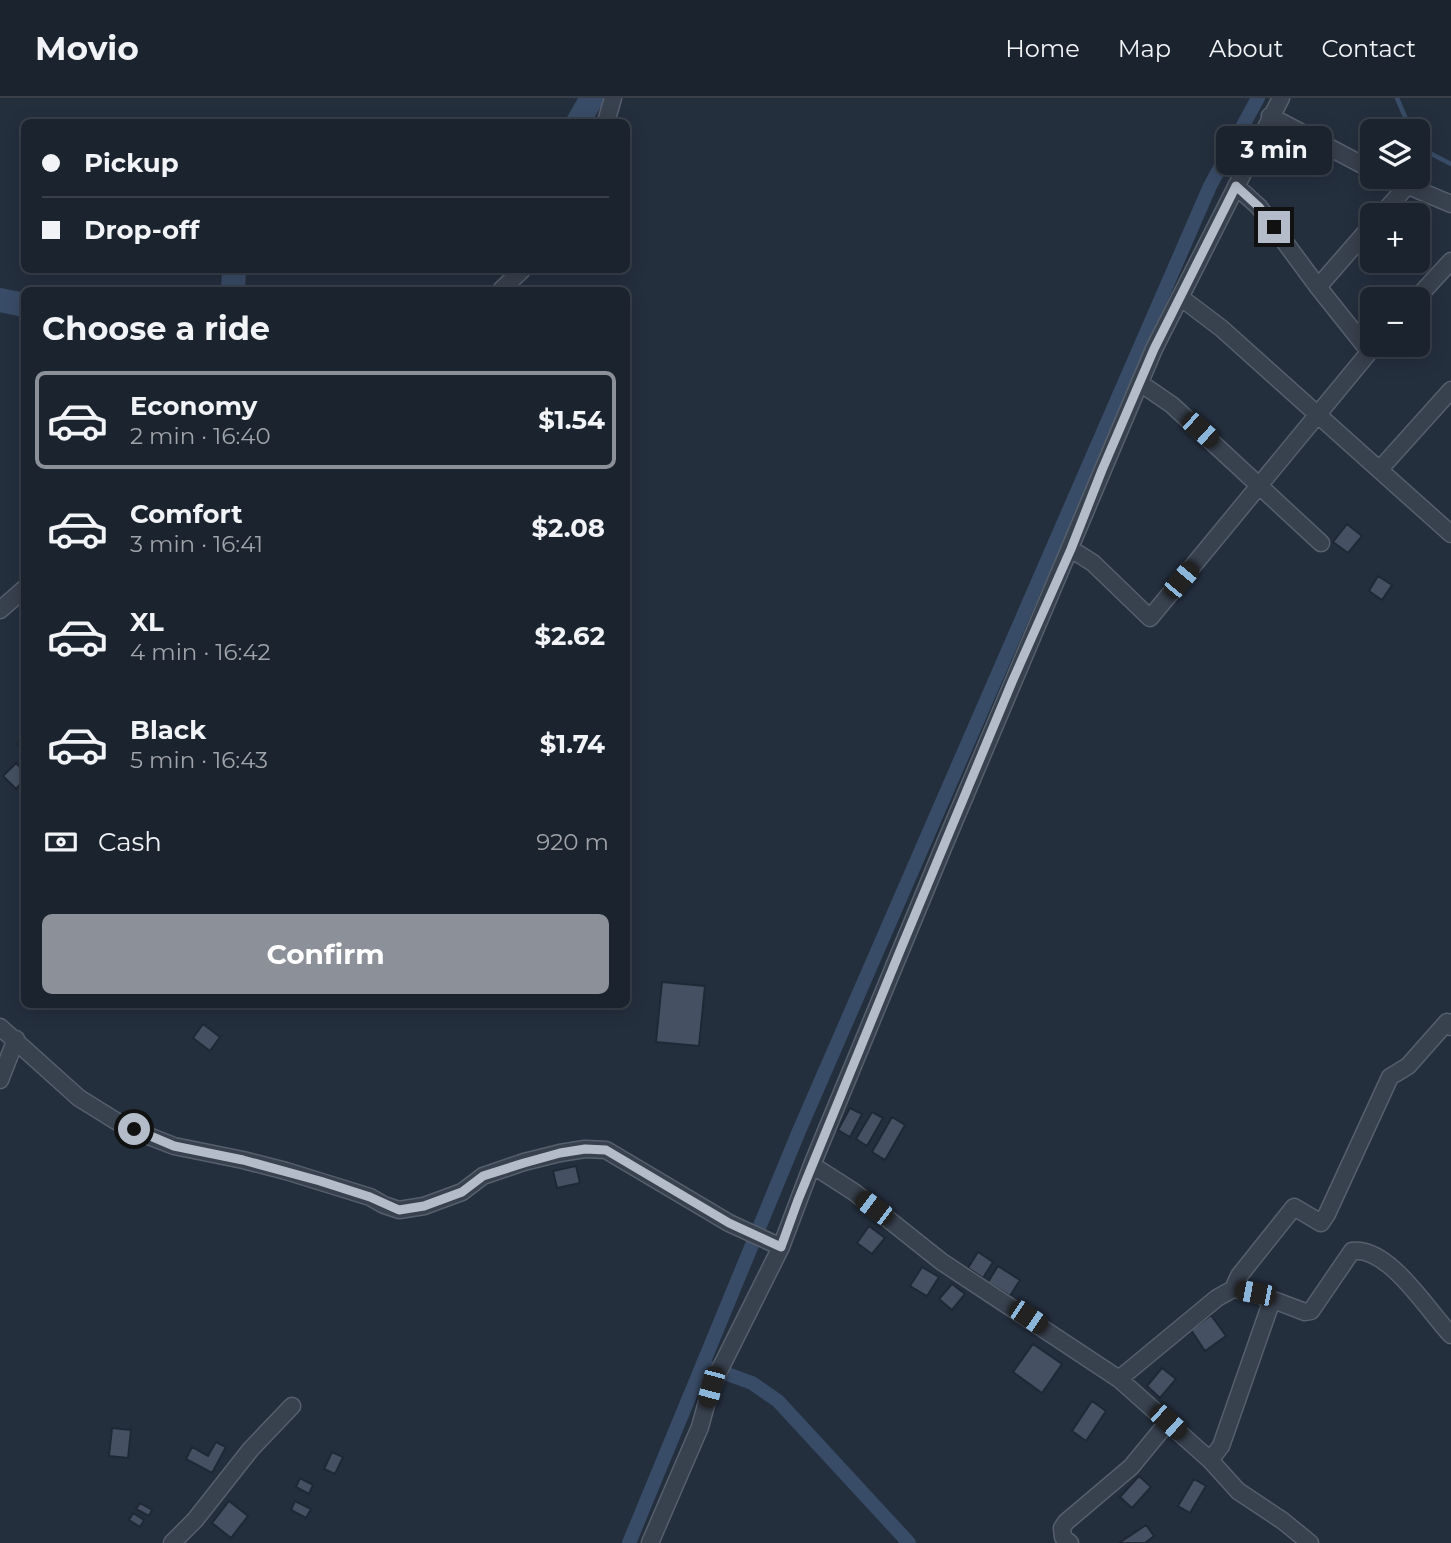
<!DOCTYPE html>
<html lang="en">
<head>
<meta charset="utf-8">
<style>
	:root { --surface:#1b232e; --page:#242b36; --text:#f1f3f6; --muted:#a0a4aa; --line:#39404a; --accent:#8c9099 }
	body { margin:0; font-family:Montserrat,sans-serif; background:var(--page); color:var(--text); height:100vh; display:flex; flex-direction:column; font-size:26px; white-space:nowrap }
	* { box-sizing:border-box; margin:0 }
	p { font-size:23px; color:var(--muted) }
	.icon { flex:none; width:38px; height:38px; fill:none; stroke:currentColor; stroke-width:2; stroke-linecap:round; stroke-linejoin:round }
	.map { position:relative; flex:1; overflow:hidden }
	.side { position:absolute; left:21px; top:189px; width:609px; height:721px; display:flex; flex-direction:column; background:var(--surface); border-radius:10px; box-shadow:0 4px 18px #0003,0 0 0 2px var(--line) }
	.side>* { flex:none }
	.hud { position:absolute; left:21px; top:21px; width:609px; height:154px; border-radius:10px; box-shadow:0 4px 18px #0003,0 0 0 2px var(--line); display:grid; align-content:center; height:154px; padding:0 21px; background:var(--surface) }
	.fabs { position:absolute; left:1360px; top:21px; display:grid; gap:14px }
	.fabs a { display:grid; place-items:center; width:70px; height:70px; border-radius:10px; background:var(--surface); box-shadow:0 4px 18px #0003,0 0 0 2px var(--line); font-size:35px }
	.end { position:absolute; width:32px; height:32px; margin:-16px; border:9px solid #b4bcc9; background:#111; box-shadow:0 0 0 4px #111 }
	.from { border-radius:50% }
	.bubble { position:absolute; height:49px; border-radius:10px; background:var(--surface); box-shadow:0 4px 18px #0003,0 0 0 2px var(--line); font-size:23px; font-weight:700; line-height:49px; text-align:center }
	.car { position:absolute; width:21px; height:42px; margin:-21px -10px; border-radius:9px; box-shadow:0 0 5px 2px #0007; background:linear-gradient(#222 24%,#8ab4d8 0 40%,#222 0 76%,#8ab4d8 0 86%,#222 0) }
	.hud b { display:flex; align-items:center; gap:24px; height:66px; font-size:26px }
	.hud b+b { border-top:2px solid var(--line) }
	.hud i { width:18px; height:18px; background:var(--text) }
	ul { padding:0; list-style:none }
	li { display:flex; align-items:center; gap:21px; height:98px; margin:0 14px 10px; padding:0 7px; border:4px solid transparent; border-radius:10px }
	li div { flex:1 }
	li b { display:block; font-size:26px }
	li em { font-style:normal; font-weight:700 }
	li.current { border-color:var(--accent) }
	li>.icon { width:63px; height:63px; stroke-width:1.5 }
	h2 { padding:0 21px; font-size:32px; line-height:84px }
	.pay { display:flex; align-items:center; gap:18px; height:77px; padding:0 21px; font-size:26px }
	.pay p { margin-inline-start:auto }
	.primary-button { display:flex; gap:14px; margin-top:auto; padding:14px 21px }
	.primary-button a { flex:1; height:80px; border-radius:10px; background:var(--accent); color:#fff; font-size:28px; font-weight:700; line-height:80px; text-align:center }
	header { display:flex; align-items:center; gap:42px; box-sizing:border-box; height:98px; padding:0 35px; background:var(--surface); border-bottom:2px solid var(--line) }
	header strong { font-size:33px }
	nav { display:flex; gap:38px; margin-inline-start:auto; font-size:24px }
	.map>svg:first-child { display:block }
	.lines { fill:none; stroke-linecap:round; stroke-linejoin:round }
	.stream { stroke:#394c67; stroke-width:4.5 }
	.canal { stroke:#394c67; stroke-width:14 }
	.river { stroke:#394c67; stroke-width:24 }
	.building { fill:#455162; stroke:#1f2835; stroke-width:2 }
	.minor-casing { stroke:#565f6c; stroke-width:19 }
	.minor { stroke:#38414e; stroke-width:16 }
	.route { stroke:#b4bcc9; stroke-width:9 }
</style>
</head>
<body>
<header>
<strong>Movio</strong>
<nav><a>Home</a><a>Map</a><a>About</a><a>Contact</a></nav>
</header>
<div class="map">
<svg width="1451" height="1445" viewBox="0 0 1451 1445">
	<rect width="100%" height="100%" fill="#242f3e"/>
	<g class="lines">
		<path class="stream" d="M1397 0 1411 33
			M1418 49 1451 66"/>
		<path class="canal" d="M708 1269 752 1285 778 1303 909 1445
			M629 1445 799 1033 1210 88 1258 0"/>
		<path class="river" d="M578 24 592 0
			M233 192 234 172
			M0 202 24 207"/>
	</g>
	<path class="building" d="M1347 426 1362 438 1348 455 1333 444Z
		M1378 478 1392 487 1382 502 1369 493Z
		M24 637V653L17 646Z
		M16 665 24 673V682L16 691 3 678Z
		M662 884 705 888 699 948 656 944Z
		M203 926 220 939 210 953 193 940Z
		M850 1010 862 1016 850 1039 838 1032Z
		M872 1014 883 1020 867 1048 856 1041Z
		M892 1019 905 1027 885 1062 872 1054Z
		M576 1068 580 1085 557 1090 553 1073Z
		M869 1128 885 1140 872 1156 857 1145Z
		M978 1154 993 1164 983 1180 968 1170Z
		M998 1168 1020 1182 1010 1198 988 1184Z
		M922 1169 939 1179 927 1198 910 1188Z
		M952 1186 965 1196 952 1212 939 1201Z
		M1211 1217 1226 1238 1205 1253 1191 1232Z
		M1033 1246 1062 1266 1042 1295 1013 1274Z
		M1162 1270 1176 1281 1160 1300 1147 1288Z
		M1092 1303 1106 1313 1086 1343 1072 1333Z
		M112 1330 131 1332 128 1360 109 1358Z
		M216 1344 226 1349 212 1375 186 1361 192 1349 208 1358Z
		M332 1354 343 1359 335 1376 324 1371Z
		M1139 1378 1151 1389 1132 1410 1120 1399Z
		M300 1380 313 1387 309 1396 296 1389Z
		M1194 1381 1206 1388 1190 1415 1178 1408Z
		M229 1403 248 1418 231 1440 212 1425Z
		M295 1403 311 1411 306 1420 291 1412Z
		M140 1405 152 1412 149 1418 136 1411Z
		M133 1415 144 1422 140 1429 129 1422Z
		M1146 1427 1154 1438 1145 1445H1119Z"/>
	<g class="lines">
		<g class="minor-casing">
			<path id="minor" d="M1270 18 1372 72
				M606 24 613 0
				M1387 79 1451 106
				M1236 88 1259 109 1318 189 1369 253
				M1381 117 1407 88
				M1318 189 1372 127
				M501 192 522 172
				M1180 199 1221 230 1451 436
				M1416 201 1451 163
				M1140 285 1172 307 1321 445
				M1380 371 1451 292
				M1071 451 1093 465 1150 520 1375 247
				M0 512 24 491
				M0 929 79 1000 116 1023 151 1039 174 1048 243 1062 286 1073 370 1099 384 1107 399 1112 424 1108 462 1094 483 1078 524 1064 560 1055 585 1051 606 1052 729 1125 781 1149
				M0 982 16 941
				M812 1067 854 1094 942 1164 1119 1281 1210 1362 1238 1393 1283 1423 1310 1445
				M1233 1191 1239 1178 1294 1109 1321 1125 1327 1116 1390 979 1408 968 1447 924 1451 929
				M1119 1281 1217 1200 1233 1191 1255 1195 1305 1214 1311 1213 1352 1153C1389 1148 1428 1213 1451 1237
				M1210 1362 1221 1348 1272 1202
				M172 1445 195 1422 251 1351 292 1308
				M650 1445 700 1329 711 1289 781 1149 812 1067 943 750 1154 251 1281 0
				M1070 1445 1063 1439 1062 1430 1066 1424 1131 1369 1168 1324"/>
		</g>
		<use href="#minor" class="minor"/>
	</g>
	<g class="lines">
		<path class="route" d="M134 1031 174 1048 243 1062 320 1083 370 1099 399 1112 424 1108 462 1094 483 1078 524 1065 560 1055 585 1051 606 1052 729 1125 781 1149 798 1102 902 848 1012 584 1071 451 1102 372 1154 251 1236 88 1259 109 1274 129"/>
	</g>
</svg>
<div class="fabs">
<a><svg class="icon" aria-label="layers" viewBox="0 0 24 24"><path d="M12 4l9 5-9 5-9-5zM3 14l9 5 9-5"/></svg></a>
<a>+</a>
<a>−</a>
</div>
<i class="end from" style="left:134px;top:1031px"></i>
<i class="end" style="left:1274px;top:129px"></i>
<div class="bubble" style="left:1216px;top:28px;width:116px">3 min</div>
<i class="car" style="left:1200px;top:332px;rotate:132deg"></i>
<i class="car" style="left:1181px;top:482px;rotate:40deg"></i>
<i class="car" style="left:874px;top:1110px;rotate:307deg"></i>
<i class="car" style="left:1255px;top:1195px;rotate:281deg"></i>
<i class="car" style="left:1028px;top:1219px;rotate:124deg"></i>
<i class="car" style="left:711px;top:1289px;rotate:195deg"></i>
<i class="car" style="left:1168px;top:1324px;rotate:132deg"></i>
<div class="hud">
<b><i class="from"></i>Pickup</b>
<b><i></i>Drop-off</b>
</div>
<section class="side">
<h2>Choose a ride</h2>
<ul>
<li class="current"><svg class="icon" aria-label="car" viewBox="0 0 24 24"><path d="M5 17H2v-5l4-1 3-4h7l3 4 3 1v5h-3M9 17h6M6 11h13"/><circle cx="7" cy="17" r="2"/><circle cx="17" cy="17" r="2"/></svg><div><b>Economy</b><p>2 min · 16:40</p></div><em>$1.54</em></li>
<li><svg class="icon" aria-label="car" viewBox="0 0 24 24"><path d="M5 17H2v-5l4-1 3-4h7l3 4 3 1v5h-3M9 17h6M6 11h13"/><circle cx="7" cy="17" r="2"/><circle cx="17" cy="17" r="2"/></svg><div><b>Comfort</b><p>3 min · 16:41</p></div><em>$2.08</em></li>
<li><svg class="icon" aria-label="car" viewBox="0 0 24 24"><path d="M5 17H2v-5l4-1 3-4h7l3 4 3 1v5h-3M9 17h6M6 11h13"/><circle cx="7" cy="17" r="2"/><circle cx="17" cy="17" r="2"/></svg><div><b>XL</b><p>4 min · 16:42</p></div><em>$2.62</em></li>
<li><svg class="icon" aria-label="car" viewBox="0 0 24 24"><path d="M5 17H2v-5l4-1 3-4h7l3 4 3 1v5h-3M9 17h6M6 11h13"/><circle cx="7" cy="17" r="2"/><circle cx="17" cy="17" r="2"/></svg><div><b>Black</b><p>5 min · 16:43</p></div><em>$1.74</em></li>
</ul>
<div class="pay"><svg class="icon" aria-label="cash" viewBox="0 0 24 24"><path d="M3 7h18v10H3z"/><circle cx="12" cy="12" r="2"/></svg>Cash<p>920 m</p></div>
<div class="primary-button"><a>Confirm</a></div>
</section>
</div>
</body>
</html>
